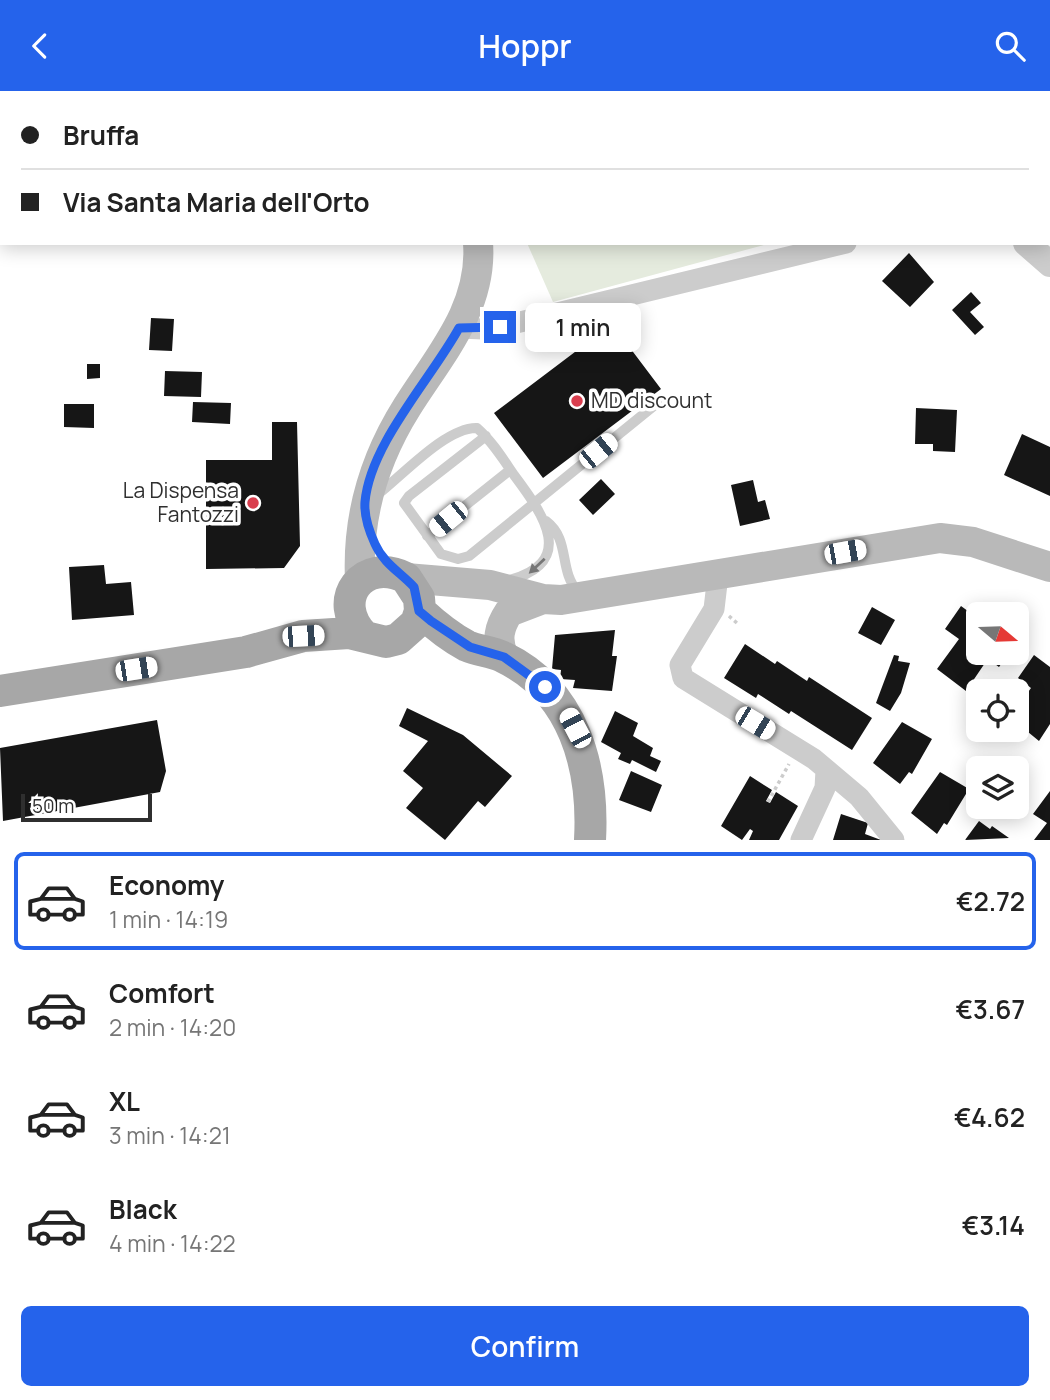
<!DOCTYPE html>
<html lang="en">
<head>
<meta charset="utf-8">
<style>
	:root { --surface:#fff; --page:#f2f2f2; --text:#222; --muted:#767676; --line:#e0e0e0; --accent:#2563eb }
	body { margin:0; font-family:Manrope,sans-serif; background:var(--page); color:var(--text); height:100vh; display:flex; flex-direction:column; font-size:26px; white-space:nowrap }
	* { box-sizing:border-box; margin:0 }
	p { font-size:23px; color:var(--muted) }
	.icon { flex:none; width:38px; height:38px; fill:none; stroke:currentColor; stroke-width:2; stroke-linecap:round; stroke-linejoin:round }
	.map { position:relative; height:749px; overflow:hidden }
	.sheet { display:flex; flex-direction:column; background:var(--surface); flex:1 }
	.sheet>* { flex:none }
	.guide { position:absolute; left:0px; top:0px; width:1050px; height:154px; box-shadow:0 4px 18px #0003; display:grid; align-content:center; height:154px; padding:0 21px; background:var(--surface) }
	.needle { width:46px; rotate:109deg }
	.fabs { position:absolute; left:966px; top:511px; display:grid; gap:14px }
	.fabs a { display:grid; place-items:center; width:63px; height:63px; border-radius:10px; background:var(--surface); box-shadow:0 4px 18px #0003; font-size:35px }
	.scale { position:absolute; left:21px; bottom:18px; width:131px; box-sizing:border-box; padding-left:7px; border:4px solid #2f2f2f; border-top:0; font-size:19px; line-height:24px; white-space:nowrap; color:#2f2f2f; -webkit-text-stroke:5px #fff; paint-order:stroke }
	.end { position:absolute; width:32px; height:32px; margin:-16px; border:9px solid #2563eb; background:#fff; box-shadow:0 0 0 4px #fff }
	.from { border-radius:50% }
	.bubble { position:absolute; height:49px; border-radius:10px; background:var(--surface); box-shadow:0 4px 18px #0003; font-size:23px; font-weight:600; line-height:49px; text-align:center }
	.car { position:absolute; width:21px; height:42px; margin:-21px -10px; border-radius:9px; box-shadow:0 0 5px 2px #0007; background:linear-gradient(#fff 24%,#345 0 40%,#fff 0 76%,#345 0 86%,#fff 0) }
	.guide b { display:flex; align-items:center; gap:24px; height:66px; font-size:26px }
	.guide b+b { border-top:2px solid var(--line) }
	.guide i { width:18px; height:18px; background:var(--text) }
	ul { padding:12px 0 0; list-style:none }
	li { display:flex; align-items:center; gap:21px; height:98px; margin:0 14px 10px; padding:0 7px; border:4px solid transparent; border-radius:10px }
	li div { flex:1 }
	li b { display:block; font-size:26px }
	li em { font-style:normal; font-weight:600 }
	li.active { border-color:var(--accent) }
	li>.icon { width:63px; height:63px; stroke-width:1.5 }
	.cta { display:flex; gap:14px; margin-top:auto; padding:14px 21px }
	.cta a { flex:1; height:80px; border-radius:10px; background:var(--accent); color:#fff; font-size:28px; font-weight:600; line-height:80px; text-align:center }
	header { display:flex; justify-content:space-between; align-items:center; height:91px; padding:0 21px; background:var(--accent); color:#fff; font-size:32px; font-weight:600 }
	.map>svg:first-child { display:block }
	.green { fill:#e5ebde }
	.building { fill:#161616 }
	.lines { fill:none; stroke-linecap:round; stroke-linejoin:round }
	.path { stroke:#ccc; stroke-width:3.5; stroke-dasharray:3.5 3.5; stroke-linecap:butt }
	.service { stroke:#ccc; stroke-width:10 }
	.minor { stroke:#ccc; stroke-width:21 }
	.tertiary { stroke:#ccc; stroke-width:26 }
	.secondary { stroke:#b9b9b9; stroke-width:30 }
	.primary { stroke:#a7a7a7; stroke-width:32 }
	.oneway { fill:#767676 }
	.route { stroke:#2563eb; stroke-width:9 }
	.poi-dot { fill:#d93e4e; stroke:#fff; stroke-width:2.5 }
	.labels { text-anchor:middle; stroke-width:7; stroke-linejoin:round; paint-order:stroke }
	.poi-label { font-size:21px; fill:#2f2f2f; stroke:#fff; text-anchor:start }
</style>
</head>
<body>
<header><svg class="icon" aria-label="back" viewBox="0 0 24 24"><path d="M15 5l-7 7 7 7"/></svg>Hoppr<svg class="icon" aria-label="search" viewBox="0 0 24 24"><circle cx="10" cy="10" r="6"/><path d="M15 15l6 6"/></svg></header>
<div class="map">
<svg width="1050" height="749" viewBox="0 0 1050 749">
	<rect width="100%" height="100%" fill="#fff"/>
	<path class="green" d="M527 152H771L553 211Z"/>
	<path class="building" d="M909 162 934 191 910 216 882 190Z
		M971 201 981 212 970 221 984 236 975 244 952 219Z
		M151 227 174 228 172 260 149 259Z
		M612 233 661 298 543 387 494 322Z
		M87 273H100V287L87 288Z
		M165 280 202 281 201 306 164 305Z
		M193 311 231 312 230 333 192 331Z
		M64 313H94V337L64 336Z
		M916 317 957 319 955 361 933 360V353H915Z
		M272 331H297L300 455 284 477 206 478V369H272Z
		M1022 343 1050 356V405L1004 384Z
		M601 388 615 403 593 424 579 409Z
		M753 389 758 411 765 409 770 428 740 435 731 394Z
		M104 474 106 493 131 491 134 524 72 529 69 476Z
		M961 515 976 526 978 523V562H1009L999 576 985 566 982 569 985 572 966 600 937 578 959 548 945 538Z
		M872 516 895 529 881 554 858 542Z
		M615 539 612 565H617L612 600 573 597 575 589 560 588 561 579 552 578 555 544Z
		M745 553 775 573 777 570 807 590 809 586 872 627 852 659 791 620 789 623 758 603 756 607 724 587Z
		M894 564 899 565 898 570 910 572 901 602 890 620 876 612Z
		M1034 564 1050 576V633L1039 650 1017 632V617L1031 597 1018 587Z
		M407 617 463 644 512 685 485 716 478 710 445 749 406 717 423 697 403 680 428 650 399 635Z
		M615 620 638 632 633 645 653 657 650 665 661 670 656 681 632 669 630 673 618 668 621 662 601 651Z
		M157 629 166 680 160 701 3 730 0 657Z
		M902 631 932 648 912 683 909 681 900 693 873 672Z
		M631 680 662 694 651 721 619 709Z
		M940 681 969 698 947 734 944 732 937 743 911 722Z
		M750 685 772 699 766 710 770 712 776 701 798 715 779 749H749L753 740 750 738 742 749 721 735Z
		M1050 700V749H1034L1047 732 1033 723Z
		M841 723 868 732 865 743 881 749H833Z
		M979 730 990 738 992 735 1009 747 965 749Z"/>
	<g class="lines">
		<path class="path" d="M729 525 738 533
			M768 711 789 673"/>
		<path class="service" d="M486 345 409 405 404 412 441 463 458 468 469 465 661 309
			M377 404C402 385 446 336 477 337 492 350 503 368 514 384 544 424 578 472 506 490
			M546 430C571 449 558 479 578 501
			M427 445 510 379"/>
		<path class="minor" d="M459 237 483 238 516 232 846 152
			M718 484 714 518 680 574 683 587 814 668 859 706 894 749
			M801 749 825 697 826 679"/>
		<path class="tertiary" d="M868 0 870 2
			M1026 152 1050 173"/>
		<path class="secondary" d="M397 0 399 2
			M406 487 490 494 543 508 561 509 940 447 973 451 1050 476
			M360 489C357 426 373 370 407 316 439 265 483 217 478 152
			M504 566C496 549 499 536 509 521L543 508"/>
		<path class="primary" d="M420 520C434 533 450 546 467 555 478 560 492 560 503 566 574 600 594 676 590 749
			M0 600 246 561 303 545 349 542 386 551 398 548 416 532 420 520 419 507 406 487C363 465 330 509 363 544"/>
	</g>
	<defs><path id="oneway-solid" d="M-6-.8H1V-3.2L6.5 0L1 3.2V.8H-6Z" transform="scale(1.75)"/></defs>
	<use class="oneway" href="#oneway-solid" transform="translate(537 475) rotate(137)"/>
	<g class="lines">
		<path class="route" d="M500 236 459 237C431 288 370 353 365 411 364 424 370 442 375 453 384 473 400 481 414 496L419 520 431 530 470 556 504 566 545 596"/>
	</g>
	<g class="poi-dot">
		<circle cx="577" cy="310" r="7"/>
		<circle cx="253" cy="412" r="7"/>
	</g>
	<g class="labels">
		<g class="poi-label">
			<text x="591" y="317">MD discount</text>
			<text x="239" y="407" text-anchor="end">La Dispensa<tspan x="239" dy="24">Fantozzi</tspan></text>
		</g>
	</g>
</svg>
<div class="fabs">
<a><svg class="needle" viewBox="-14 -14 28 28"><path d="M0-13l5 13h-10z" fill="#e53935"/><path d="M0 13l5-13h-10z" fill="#767676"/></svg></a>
<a><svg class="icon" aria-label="locate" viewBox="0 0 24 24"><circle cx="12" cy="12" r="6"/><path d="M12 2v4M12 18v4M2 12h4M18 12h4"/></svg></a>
<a><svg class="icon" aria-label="layers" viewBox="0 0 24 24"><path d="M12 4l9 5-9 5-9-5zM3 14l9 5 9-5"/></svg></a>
</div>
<div class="scale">50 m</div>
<i class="end from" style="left:545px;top:596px"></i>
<i class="end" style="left:500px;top:236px"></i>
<div class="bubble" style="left:525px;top:212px;width:116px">1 min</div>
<i class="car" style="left:598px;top:360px;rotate:51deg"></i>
<i class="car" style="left:448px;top:428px;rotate:231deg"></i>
<i class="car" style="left:845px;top:461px;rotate:80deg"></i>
<i class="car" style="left:303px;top:545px;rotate:87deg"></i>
<i class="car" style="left:136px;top:578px;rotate:81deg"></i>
<i class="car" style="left:755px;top:632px;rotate:121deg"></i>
<i class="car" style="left:575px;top:637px;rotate:332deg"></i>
<div class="guide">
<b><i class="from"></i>Bruffa</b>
<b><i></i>Via Santa Maria dell'Orto</b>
</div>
</div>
<section class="sheet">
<ul>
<li class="active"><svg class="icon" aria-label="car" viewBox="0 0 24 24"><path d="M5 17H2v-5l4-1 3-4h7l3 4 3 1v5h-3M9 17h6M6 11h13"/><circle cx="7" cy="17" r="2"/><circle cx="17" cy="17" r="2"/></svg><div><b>Economy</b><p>1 min · 14:19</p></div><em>€2.72</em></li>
<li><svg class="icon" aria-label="car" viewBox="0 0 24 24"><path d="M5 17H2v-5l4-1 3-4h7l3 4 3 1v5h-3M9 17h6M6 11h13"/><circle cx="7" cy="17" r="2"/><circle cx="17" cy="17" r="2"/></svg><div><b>Comfort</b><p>2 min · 14:20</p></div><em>€3.67</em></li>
<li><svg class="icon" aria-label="car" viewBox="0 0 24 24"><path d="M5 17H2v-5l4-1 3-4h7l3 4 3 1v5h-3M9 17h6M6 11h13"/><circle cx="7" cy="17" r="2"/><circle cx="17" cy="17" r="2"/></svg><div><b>XL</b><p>3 min · 14:21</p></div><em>€4.62</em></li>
<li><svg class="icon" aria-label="car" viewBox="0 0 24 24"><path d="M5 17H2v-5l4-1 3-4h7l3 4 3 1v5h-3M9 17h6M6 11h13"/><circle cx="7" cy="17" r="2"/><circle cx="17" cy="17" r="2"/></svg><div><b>Black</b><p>4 min · 14:22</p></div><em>€3.14</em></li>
</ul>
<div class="cta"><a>Confirm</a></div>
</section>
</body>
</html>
